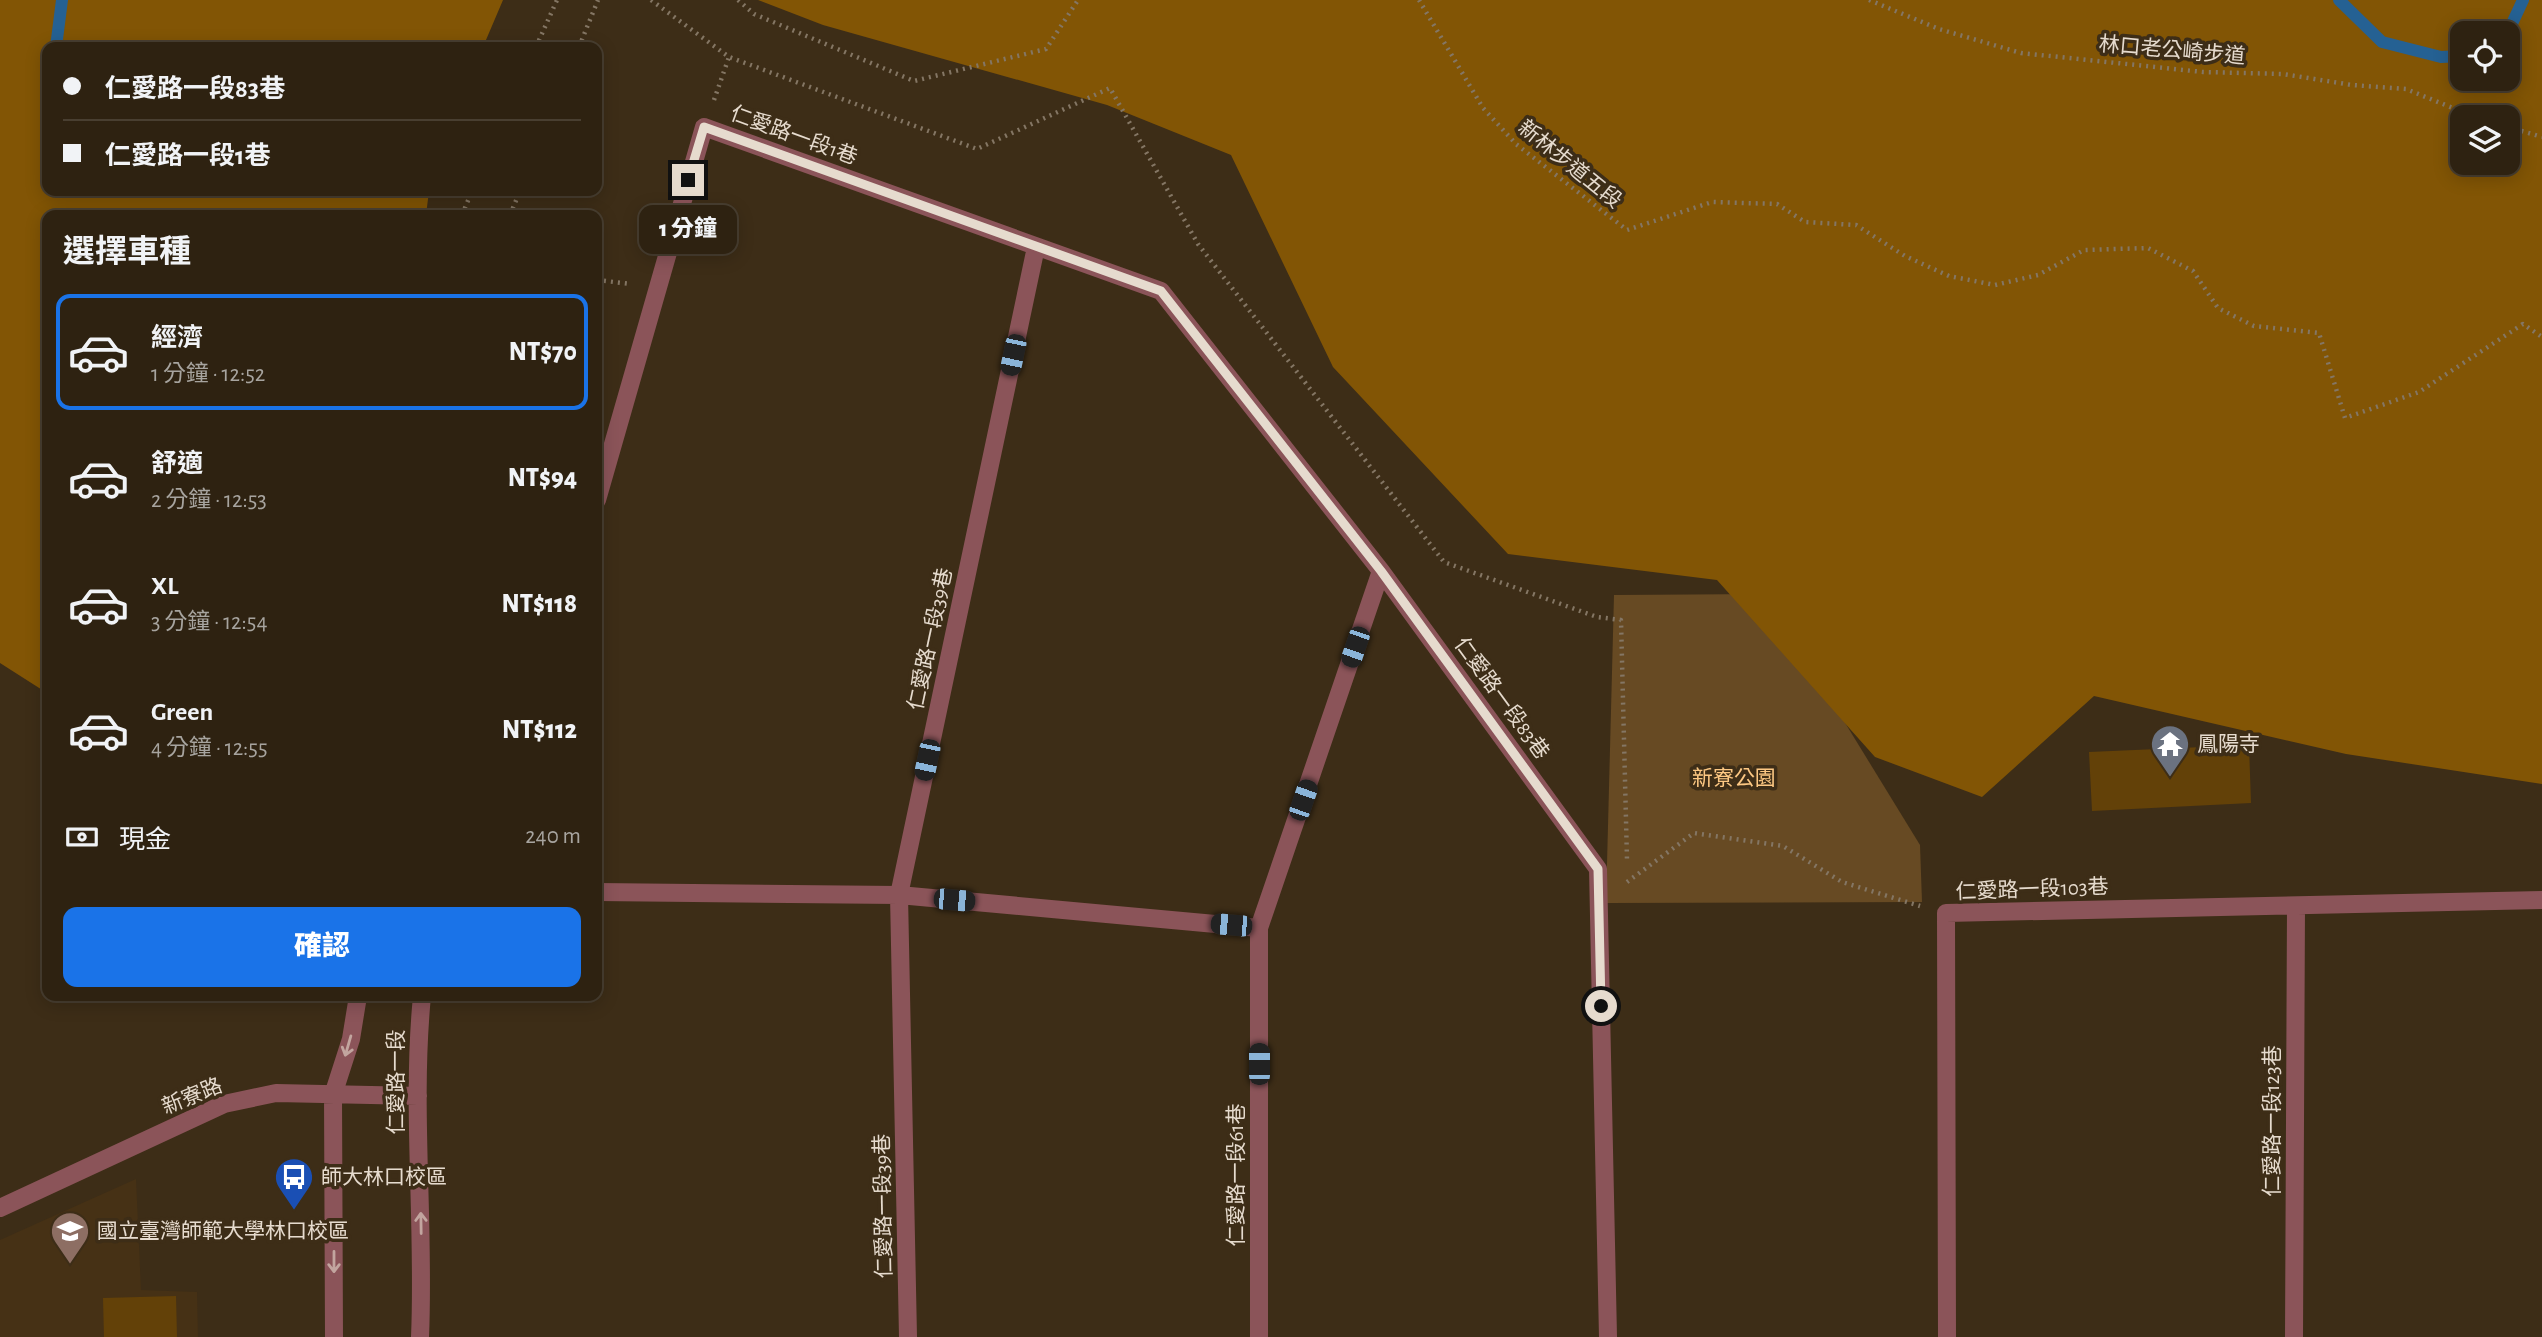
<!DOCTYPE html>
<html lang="zh-TW">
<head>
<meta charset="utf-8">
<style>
	:root { --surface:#2e2211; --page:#362a1a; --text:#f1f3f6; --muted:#a7a49f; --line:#493f31; --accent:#1a73e8 }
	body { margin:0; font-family:"Alegreya Sans","Noto Sans TC",sans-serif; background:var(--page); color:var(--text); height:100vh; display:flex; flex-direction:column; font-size:26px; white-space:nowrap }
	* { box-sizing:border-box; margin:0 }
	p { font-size:23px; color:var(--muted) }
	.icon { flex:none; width:38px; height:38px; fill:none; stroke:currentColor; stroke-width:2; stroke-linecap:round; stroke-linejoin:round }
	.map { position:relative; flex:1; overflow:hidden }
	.panel { position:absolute; left:42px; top:210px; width:560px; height:791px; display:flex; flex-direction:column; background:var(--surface); border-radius:14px; box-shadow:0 4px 18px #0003,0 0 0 2px var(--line) }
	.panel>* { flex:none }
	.guide { position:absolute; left:42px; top:42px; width:560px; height:154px; border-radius:14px; box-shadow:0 4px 18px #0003,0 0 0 2px var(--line); display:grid; align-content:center; height:154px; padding:0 21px; background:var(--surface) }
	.buttons { position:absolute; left:2450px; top:21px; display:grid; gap:14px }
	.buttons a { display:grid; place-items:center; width:70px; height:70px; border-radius:14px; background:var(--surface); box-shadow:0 4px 18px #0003,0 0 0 2px var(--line); font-size:35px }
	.end { position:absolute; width:32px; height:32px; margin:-16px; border:9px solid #e6dbce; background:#111; box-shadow:0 0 0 4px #111 }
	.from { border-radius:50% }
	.bubble { position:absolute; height:49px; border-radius:14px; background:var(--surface); box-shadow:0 4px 18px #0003,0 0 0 2px var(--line); font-size:23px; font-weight:800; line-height:49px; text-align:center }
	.car { position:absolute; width:21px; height:42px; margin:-21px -10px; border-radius:9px; box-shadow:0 0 5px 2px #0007; background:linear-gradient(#222 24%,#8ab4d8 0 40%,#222 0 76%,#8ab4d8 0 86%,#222 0) }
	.guide b { display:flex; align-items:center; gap:24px; height:66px; font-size:26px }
	.guide b+b { border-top:2px solid var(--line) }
	.guide i { width:18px; height:18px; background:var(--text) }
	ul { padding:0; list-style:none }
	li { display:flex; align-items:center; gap:21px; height:116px; margin:0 14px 10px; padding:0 7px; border:4px solid transparent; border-radius:14px }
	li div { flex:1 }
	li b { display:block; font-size:26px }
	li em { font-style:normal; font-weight:800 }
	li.active { border-color:var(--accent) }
	li>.icon { width:63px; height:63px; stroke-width:1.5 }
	h2 { padding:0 21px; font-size:32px; line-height:84px }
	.pay { display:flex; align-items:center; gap:18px; height:77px; padding:0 21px; font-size:26px }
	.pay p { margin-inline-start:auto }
	.cta { display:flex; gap:14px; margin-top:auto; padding:14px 21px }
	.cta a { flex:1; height:80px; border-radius:14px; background:var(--accent); color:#fff; font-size:28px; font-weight:800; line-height:80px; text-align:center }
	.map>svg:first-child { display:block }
	.built { fill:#463115 }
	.green { fill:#674a23 }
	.forest { fill:#825505; fill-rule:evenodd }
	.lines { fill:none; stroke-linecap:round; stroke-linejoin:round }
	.stream { stroke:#256193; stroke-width:12 }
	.building { fill:#634108 }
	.path { stroke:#847664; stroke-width:4.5; stroke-dasharray:2 5; stroke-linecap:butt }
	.minor { stroke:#8b5459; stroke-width:18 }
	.oneway { stroke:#c2a59f }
	.route { stroke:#e6dbce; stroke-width:9 }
	.labels { text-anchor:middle; stroke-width:7; stroke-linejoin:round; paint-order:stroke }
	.street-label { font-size:21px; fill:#e6dbce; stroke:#3d2d17 }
	.poi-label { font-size:21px; fill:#e6dbce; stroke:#3d2d17; text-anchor:start }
	.park-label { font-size:21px; fill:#fdc883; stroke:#3d2d17 }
</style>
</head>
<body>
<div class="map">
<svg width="2542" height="1337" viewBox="0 0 2542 1337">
	<rect width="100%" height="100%" fill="#3d2d17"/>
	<path class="built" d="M136 1179 141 1290 197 1292 198 1337H0V1240Z"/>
	<path class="green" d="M1766 594 1920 845 1922 902 1606 903 1614 595Z"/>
	<path class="forest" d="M0 0H503L483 47H47V191H429L426 215H47V693L0 663Z
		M758 0H2542V784L2346 754 2094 696 1982 797 1875 757 1717 580 1508 554 1333 367 1231 155 1107 105 823 25ZM2462 33H2508V79H2462ZM2462 117H2508V163H2462Z"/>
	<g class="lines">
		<path class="stream" d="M2339 0 2382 42 2441 57 2462 56
			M2504 33 2510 28 2523 0
			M56 47 62 0"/>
	</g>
	<path class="building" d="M2249 745 2251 803 2092 811 2089 752Z
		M176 1296 177 1337H104L103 1298Z"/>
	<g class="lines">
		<path class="path" d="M651 0 729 57 977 149 1110 88 1198 244 1444 562 1597 617 1621 620 1627 860
			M738 0 754 14 914 81 1046 49 1078 0
			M1419 0 1483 108 1516 144 1627 230 1712 202 1777 204 1805 222 1856 225 1905 256 1949 276 1995 285 2038 275 2084 250 2148 248 2193 271 2218 308 2254 326 2319 333 2345 418 2419 392 2523 324 2542 337
			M1869 0 1939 29 2021 53 2203 72 2283 74 2352 85 2406 89 2475 117
			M536 47 557 0
			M579 47 598 0
			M714 100 729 57
			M2508 127 2542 137
			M462 215 472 191
			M510 215 520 191
			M597 280 631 284
			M1627 882 1694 833 1783 846 1842 882 1920 906"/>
		<path class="minor" d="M597 500 704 127 1161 291 1381 571 1598 869 1608 1337
			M597 892 899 895 1259 928
			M0 1208 224 1104 276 1093 418 1096
			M334 1337 333 1095 351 1039 358 996
			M420 1337C425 1223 411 1109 422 996
			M908 1337 899 895 1036 247
			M1259 1337V928L1381 571
			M1947 1337 1946 913 2542 900
			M2294 1337 2296 906"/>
	</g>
	<defs><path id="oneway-shaft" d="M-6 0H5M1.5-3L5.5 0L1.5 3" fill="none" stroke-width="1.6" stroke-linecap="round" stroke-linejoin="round" transform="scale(1.75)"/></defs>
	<g class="oneway">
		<use href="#oneway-shaft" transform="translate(348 1046) rotate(106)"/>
		<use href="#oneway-shaft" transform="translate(421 1223) rotate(-91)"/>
		<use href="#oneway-shaft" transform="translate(334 1262) rotate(90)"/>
	</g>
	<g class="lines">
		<path class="route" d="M688 180 704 127 1161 291 1381 571 1598 869 1601 1006"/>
	</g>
	<defs>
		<g id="temple-pin" transform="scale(2.0125)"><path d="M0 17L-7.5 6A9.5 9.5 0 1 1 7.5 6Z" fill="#6b7280" stroke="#3d2d17"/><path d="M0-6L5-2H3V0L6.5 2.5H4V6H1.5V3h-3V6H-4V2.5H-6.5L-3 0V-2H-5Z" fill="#fff"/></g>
		<g id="bus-pin" transform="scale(2.0125)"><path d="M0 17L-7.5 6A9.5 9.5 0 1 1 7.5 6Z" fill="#1a4fb4" stroke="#3d2d17"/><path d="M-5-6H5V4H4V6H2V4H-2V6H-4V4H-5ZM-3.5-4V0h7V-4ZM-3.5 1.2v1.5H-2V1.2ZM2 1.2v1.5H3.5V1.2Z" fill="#fff"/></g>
		<g id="university-pin" transform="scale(2.0125)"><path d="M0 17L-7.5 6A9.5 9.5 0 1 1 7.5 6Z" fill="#8d6e63" stroke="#3d2d17"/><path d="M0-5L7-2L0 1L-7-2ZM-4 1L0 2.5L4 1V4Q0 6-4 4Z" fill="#fff"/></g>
	</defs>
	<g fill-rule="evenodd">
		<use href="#temple-pin" x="2170" y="744"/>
		<use href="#bus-pin" x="294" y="1177"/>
		<use href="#university-pin" x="70" y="1231"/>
	</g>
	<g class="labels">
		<g class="street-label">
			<text transform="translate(2172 50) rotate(5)" y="7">林口老公崎步道</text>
			<text transform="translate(794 135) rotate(20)" y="7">仁愛路一段1巷</text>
			<text transform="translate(1570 164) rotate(39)" y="7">新林步道五段</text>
			<text transform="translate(930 639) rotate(-78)" y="7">仁愛路一段39巷</text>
			<text transform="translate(1502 698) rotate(54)" y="7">仁愛路一段83巷</text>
			<text transform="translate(2032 889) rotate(-2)" y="7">仁愛路一段103巷</text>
			<text transform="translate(396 1082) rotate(-90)" y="7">仁愛路一段</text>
			<text transform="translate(192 1096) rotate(-22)" y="7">新寮路</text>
			<text transform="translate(2272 1121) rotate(-90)" y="7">仁愛路一段123巷</text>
			<text transform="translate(1236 1175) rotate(-90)" y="7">仁愛路一段61巷</text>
			<text transform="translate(883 1206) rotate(-91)" y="7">仁愛路一段39巷</text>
		</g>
		<g class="poi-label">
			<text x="2197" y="751">鳳陽寺</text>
			<text x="321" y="1184">師大林口校區</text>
			<text x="97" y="1238">國立臺灣師範大學林口校區</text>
		</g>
		<g class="park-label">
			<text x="1734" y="785">新寮公園</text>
		</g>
	</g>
</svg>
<div class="buttons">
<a><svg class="icon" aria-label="locate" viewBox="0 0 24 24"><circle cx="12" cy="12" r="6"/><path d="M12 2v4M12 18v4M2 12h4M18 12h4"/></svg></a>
<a><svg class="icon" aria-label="layers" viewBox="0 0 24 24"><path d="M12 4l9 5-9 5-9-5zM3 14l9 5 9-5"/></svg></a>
</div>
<i class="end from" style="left:1601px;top:1006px"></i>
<i class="end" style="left:688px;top:180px"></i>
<div class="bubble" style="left:639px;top:205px;width:98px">1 分鐘</div>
<i class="car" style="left:1013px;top:355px;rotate:192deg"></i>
<i class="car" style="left:1355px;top:647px;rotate:199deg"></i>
<i class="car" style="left:927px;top:760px;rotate:192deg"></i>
<i class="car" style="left:1303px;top:800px;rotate:19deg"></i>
<i class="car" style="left:954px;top:900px;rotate:95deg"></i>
<i class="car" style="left:1231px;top:925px;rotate:275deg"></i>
<i class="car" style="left:1259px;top:1064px;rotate:0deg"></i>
<div class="guide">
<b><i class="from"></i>仁愛路一段83巷</b>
<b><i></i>仁愛路一段1巷</b>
</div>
<section class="panel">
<h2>選擇車種</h2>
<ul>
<li class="active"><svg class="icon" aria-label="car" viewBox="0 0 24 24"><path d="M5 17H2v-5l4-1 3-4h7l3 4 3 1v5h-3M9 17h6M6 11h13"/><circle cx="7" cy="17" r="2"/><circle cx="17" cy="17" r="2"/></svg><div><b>經濟</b><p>1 分鐘 · 12:52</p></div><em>NT$70</em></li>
<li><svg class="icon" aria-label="car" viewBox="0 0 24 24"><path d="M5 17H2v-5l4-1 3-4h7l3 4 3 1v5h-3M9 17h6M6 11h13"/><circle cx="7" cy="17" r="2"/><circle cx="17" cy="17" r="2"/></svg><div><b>舒適</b><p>2 分鐘 · 12:53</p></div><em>NT$94</em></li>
<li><svg class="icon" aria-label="car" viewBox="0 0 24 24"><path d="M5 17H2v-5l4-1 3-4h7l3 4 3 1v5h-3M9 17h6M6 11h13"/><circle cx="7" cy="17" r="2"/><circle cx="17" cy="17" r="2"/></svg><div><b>XL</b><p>3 分鐘 · 12:54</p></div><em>NT$118</em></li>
<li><svg class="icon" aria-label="car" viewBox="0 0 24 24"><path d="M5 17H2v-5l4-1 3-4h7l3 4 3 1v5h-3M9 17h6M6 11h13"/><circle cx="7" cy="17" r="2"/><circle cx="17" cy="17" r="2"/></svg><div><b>Green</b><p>4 分鐘 · 12:55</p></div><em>NT$112</em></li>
</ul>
<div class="pay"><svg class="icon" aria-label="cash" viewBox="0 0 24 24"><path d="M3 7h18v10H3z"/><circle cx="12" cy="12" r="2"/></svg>現金<p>240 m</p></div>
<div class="cta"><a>確認</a></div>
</section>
</div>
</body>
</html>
